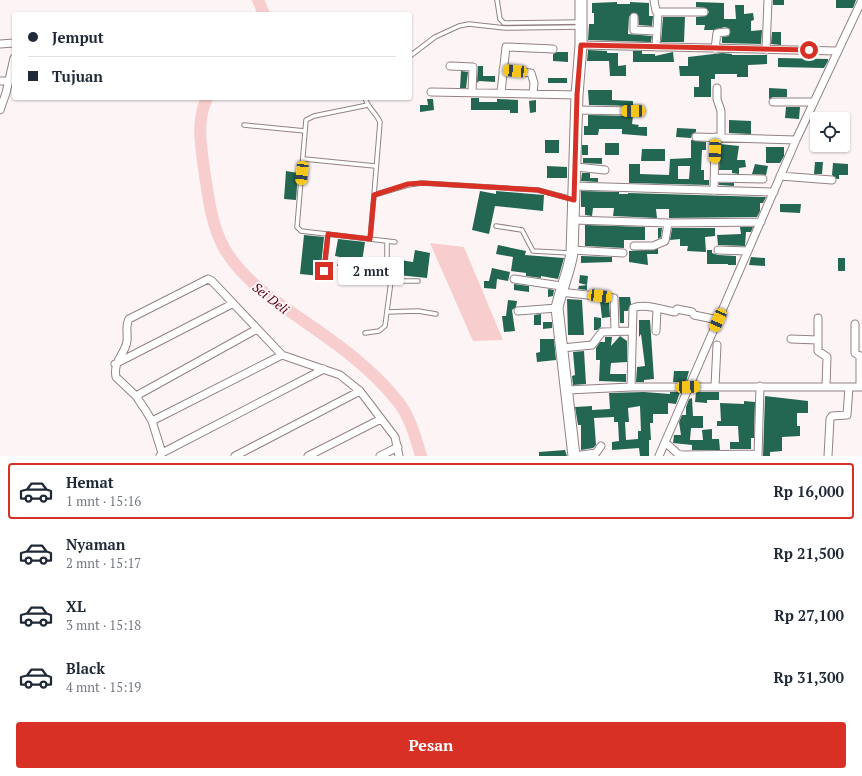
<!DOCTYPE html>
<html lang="id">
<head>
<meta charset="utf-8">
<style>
	:root { --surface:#fff; --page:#f2f2f3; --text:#1f2937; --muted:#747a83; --line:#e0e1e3; --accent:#d93025 }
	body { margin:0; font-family:"PT Serif",serif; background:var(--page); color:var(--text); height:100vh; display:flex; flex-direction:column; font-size:15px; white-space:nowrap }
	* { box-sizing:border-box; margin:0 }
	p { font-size:13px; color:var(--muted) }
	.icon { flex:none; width:22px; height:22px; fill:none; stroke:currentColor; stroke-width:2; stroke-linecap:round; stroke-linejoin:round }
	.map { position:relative; height:456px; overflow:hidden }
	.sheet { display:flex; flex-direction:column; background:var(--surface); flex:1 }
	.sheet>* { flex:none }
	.guide { position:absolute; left:12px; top:12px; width:400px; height:88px; border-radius:4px; box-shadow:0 1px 3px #0004; display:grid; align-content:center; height:88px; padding:0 16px; background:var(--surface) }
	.buttons { position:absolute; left:810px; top:112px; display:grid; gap:8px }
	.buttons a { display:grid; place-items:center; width:40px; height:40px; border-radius:4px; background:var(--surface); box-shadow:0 1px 3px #0004; font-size:20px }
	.end { position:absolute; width:18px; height:18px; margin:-9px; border:5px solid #d93025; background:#fff; box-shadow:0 0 0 2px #fff }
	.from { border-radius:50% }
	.bubble { position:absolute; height:28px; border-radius:4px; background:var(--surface); box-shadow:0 1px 3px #0004; font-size:13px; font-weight:800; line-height:28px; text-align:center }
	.car { position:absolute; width:12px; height:24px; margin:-12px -6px; border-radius:5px; box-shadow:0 0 3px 1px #0007; background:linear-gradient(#f5c518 24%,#345 0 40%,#f5c518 0 76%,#345 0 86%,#f5c518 0) }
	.guide b { display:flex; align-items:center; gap:14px; height:38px; font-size:15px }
	.guide b+b { border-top:1px solid var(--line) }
	.guide i { width:10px; height:10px; background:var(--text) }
	ul { padding:7px 0 0; list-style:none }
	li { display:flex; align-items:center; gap:12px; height:56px; margin:0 8px 6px; padding:0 8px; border:2px solid transparent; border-radius:4px }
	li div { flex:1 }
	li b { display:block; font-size:15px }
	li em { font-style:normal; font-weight:800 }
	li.current { border-color:var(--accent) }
	li>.icon { width:36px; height:36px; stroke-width:1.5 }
	.button { display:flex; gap:8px; margin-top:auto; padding:8px 16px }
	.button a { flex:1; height:46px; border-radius:4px; background:var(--accent); color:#fff; font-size:16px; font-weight:800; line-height:46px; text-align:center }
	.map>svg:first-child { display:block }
	.water { fill:#f8cdcd }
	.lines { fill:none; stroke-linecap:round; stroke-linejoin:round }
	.river { stroke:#f8cdcd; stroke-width:12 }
	.building { fill:#236652; fill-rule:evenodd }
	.service-casing { stroke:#938282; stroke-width:5.5 }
	.minor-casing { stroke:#938282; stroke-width:9 }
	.secondary-casing { stroke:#938282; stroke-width:13 }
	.service { stroke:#fff; stroke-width:3.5 }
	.minor { stroke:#fff; stroke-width:7 }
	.secondary { stroke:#fff; stroke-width:11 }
	.route { stroke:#d93025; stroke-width:5 }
	.labels { text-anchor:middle; stroke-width:4; stroke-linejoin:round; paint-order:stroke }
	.water-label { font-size:13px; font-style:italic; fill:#5d0015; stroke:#fdf5f5 }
</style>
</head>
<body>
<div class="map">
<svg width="862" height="456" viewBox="0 0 862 456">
	<rect width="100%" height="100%" fill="#fdf5f5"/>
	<path class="water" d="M430 243 464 247 503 340 473 341Z"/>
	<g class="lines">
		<path class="river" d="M258 0 264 14
			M207 98C196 121 201 145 204 169 208 194 211 225 224 248 243 280 271 298 301 319 336 343 373 369 399 403 410 417 416 439 421 456"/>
	</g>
	<path class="building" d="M773 0H784V5H773Z
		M836 0H856L853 8H836Z
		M617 2V4H630V2L649 3V16H653L652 26 639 25 638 15 636 13H632L629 17 628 34 652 36 651 42 588 40 589 24H594V13H592V3Z
		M696 2 724 3V19H736L735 5H744V14L753 13 754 20 751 21V31L762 30 761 44 722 43V37L729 36 730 29 725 27 713 30H704L705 25H696V17L706 16 709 12 706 8 696 7Z
		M663 17H685L684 42H661Z
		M772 32H781V45L771 44Z
		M588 50 607 51V53H618V66L626 65V76H610L609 61H587Z
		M633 51H642V54H655V56L673 52 674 62H633Z
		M557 52H568V62L553 61V54Z
		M722 53 732 54V55H767V64L748 65V77H737V74H715V79H711V97H694V87H699V76H680L679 66H688V57Z
		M778 58 828 59V61L824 68 778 67Z
		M478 66H483V76H495V82L479 81 477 83Z
		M461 71 468 72 466 88H460Z
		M548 78H567V83H548Z
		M769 88 787 89V97H773L769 99Z
		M588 90H612V100L633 101V106L589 105Z
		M471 98H479V102H497V99L518 100V113H510V110H471Z
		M427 99H433L434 110 420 112V105H428Z
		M536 100V112L530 113 529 101Z
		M786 107H800L799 119 785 118Z
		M588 115 633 116 632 124 639 125 638 127H647V136L622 134V129H599L598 135H584V126H588Z
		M729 120 751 121V134L729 133Z
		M677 128 696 129V132L692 134 691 138 676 137Z
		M545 140H559V153H545Z
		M691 140 706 142V150H702L701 170H704V180H709V185L629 183V164H640V174L669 175 670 159 691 158ZM678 166H690L689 179H678Z
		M605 143H619V155H605Z
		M720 144 739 146 737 160H745L746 167 739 168V174L732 173V170H719Z
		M582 145H588V155H582Z
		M766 147H784V156L780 163H766Z
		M642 149H665V161H641Z
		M583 158H602V164L583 163Z
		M815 162H823L822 174H814Z
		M833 163 848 164V175H839V179H837L832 175Z
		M755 164 768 166 766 175 752 174Z
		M547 166 567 167V178H547Z
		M286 171 298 173 296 200 284 199Z
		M582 173H590V178H598V182L581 181Z
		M719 183H734V186L719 185Z
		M480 191 496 194V191L544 195 543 211 495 206 489 234 472 230Z
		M581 191 619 192V194H628V193L766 197 763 203H760V211L757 217 669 218V209H656L657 218 613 216 614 208H593L592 216 585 215V207H581Z
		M780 204H801L800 213 780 212Z
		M585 225 645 227V240H624V248L585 246Z
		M740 227H753L751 232H746L745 246 718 245 717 235 741 234Z
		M658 228H662L661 237 658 239Z
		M672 228H715V236L705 237 706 252 687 251 688 246H680V239L670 240Z
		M304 235 324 237 320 276 300 274Z
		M338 239 365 242 361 268 382 270 381 283 357 280 358 268 352 266H337L340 257 335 256Z
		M498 245 526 251 525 255 564 258 558 279 541 276V278L526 276V273L511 271 513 257 496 254Z
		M658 249V254H647L648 265 629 262V251Z
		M415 250 430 253 427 278 398 275 400 260 413 262Z
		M707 250H712V253L718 255 736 256V265H728V264H707Z
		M581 256 612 257V262L581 263Z
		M751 257 765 258V266L749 265Z
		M838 258H845V271H838Z
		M492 268 510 272 508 281 497 279 496 289 484 288V281H489Z
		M580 275 588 276 587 285 579 283Z
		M514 284 529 286V292L514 290Z
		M587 285V290L578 289 579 286Z
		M548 289 554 290 553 296 548 297Z
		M619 297H630L631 304 628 311H624V323H620Z
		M567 299 582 300 584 335H568Z
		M508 300 517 301 516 307 512 310 515 331 504 332 502 316H506Z
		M600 301 609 302 610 317 602 318Z
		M541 314V325H534V315Z
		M594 317 601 318V327L597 330H594Z
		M639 320H650L654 379 644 380V382H636L637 367 645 366 641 334 639 337Z
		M543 322H552V328L543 329Z
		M620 336 627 341V362L611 363 610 374H626V382L599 381 600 360H596V348L600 342H605V337H612L611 346Z
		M540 339H554L556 360 537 362 536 353 540 352Z
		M584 351 586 384 573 385 572 376 575 375 573 352Z
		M674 371H689L686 382H673Z
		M644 392 670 394V392H680L676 404 668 403V414H653V423H650L651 440H649V456H640L639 448 612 450V442L619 441 618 422H614V417L594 418 596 445 593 448 581 450V425H578L575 407 592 406V410L610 409 609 393ZM640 406 641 431H638V439L626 440 625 422H629L628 408Z
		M696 392H719V400H707V403L695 402Z
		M765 396 808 401V413H797V426H800V436L782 437V451L770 452V456H763Z
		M692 398 693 416H703V428H691L690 440H703L702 430 712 429V439H719L720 450H692V445L673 443 674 435H681L679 422 682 415H686V407L689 399Z
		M744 401 755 402 754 438H751V449H730V442H739L738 426H717V421H721L720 403 744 404Z
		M565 450 567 456H539V452Z"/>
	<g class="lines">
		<g class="service-casing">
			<path id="service" d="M497 0 500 19 504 23 580 22
				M410 56 435 37 459 26 469 24 505 28 580 27
				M365 98C368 108 376 113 380 122L374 195 408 185 422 183 538 190 572 199
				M368 105 314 116 306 120 297 227 301 231 395 242
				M244 125 305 131
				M304 159 375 166
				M496 226 522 230 533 251 571 253
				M370 239 374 195
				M324 271 328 234
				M391 281H418
				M387 312 418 311 436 314
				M365 333 379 331 385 326 391 281 387 272V241"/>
		</g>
		<g class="minor-casing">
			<path id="minor" d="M654 0 656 11 658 12H704
				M634 17V30L657 31
				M0 44 14 43
				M581 45 837 51
				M656 47 658 12
				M715 49 717 33 726 32
				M766 50 768 0
				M450 66 473 67 472 92
				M503 70 531 73 534 83 533 94
				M0 81H9
				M717 88V99L721 111V137
				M431 92 577 95
				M501 92 506 47 553 49
				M773 102H814
				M0 110 6 93 14 58
				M576 110 633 111
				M696 137 796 140
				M576 167 605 170
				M780 176 832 180
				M714 178 763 179
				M574 186 774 192
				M714 191 715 137
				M573 220 668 223 761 222
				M634 246H653L665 241 668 223
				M572 250 623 253
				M718 250 748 251
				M514 279 561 286
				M560 292 614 298 615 331
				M518 311 557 308
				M818 318V351L827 357 826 386
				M855 324V353L860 356V387
				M656 331 657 309
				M791 339 818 340
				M562 348 592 345 602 332 631 331
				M115 364 232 304
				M715 386 717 345
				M631 387 633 308C644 303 663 310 675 312L677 309 692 312 694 315 718 320
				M567 390 631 387H862
				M136 396 257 329
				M152 421 282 355
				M665 442 678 454 682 455 758 454
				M162 453 324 369
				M160 456 162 453 152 421 146 411 136 396 116 377C113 360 125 355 127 341 128 334 125 326 129 319L208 279 212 281 282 355 340 375 360 391 395 437 399 456
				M235 456 360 391
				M308 456 381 419
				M380 456 398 447
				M574 456 596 453 601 446
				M659 456 796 140 862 0
				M758 456 760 386
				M828 456 830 419 832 416 847 415 849 387"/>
		</g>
		<g class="secondary-casing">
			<path id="secondary" d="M574 456 557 308C561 289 569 272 572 253L577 95 581 45V0"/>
		</g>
		<use href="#service" class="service"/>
		<use href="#minor" class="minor"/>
		<use href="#secondary" class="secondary"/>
	</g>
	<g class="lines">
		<path class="route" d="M324 271 328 234 370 239 374 195 408 184 422 183 538 190 574 200 577 95 581 45 809 50"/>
	</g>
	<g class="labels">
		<g class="water-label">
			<text transform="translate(271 298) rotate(38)" y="5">Sei Deli</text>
		</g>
	</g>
</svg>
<div class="buttons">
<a><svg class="icon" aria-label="locate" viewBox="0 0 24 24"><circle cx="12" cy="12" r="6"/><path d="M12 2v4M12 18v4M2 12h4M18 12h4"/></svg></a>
</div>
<i class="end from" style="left:809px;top:50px"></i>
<i class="end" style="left:324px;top:271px"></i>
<div class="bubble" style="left:338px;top:257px;width:66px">2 mnt</div>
<i class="car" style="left:515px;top:71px;rotate:275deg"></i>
<i class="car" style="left:633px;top:111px;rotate:270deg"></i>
<i class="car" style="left:715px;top:151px;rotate:182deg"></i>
<i class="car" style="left:302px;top:173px;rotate:186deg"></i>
<i class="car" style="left:600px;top:296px;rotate:97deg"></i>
<i class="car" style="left:718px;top:320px;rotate:204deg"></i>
<i class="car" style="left:688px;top:387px;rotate:88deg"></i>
<div class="guide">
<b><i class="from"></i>Jemput</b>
<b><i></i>Tujuan</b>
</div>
</div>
<section class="sheet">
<ul>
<li class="current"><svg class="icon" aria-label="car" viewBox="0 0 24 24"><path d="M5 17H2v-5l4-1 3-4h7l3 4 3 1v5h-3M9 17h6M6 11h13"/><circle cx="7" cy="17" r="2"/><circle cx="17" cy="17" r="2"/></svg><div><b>Hemat</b><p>1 mnt · 15:16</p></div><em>Rp 16,000</em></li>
<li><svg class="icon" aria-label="car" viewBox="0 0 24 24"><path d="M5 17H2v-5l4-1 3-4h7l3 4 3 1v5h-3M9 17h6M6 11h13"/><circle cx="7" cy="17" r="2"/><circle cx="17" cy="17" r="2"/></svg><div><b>Nyaman</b><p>2 mnt · 15:17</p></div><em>Rp 21,500</em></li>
<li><svg class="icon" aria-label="car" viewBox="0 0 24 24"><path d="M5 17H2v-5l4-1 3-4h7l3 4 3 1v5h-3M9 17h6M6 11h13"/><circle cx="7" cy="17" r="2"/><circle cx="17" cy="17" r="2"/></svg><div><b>XL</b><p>3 mnt · 15:18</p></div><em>Rp 27,100</em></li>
<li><svg class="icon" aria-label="car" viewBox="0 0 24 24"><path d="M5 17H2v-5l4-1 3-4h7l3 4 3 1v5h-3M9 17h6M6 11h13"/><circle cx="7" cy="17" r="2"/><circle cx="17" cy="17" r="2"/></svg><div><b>Black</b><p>4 mnt · 15:19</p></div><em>Rp 31,300</em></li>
</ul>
<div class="button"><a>Pesan</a></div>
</section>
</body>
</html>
